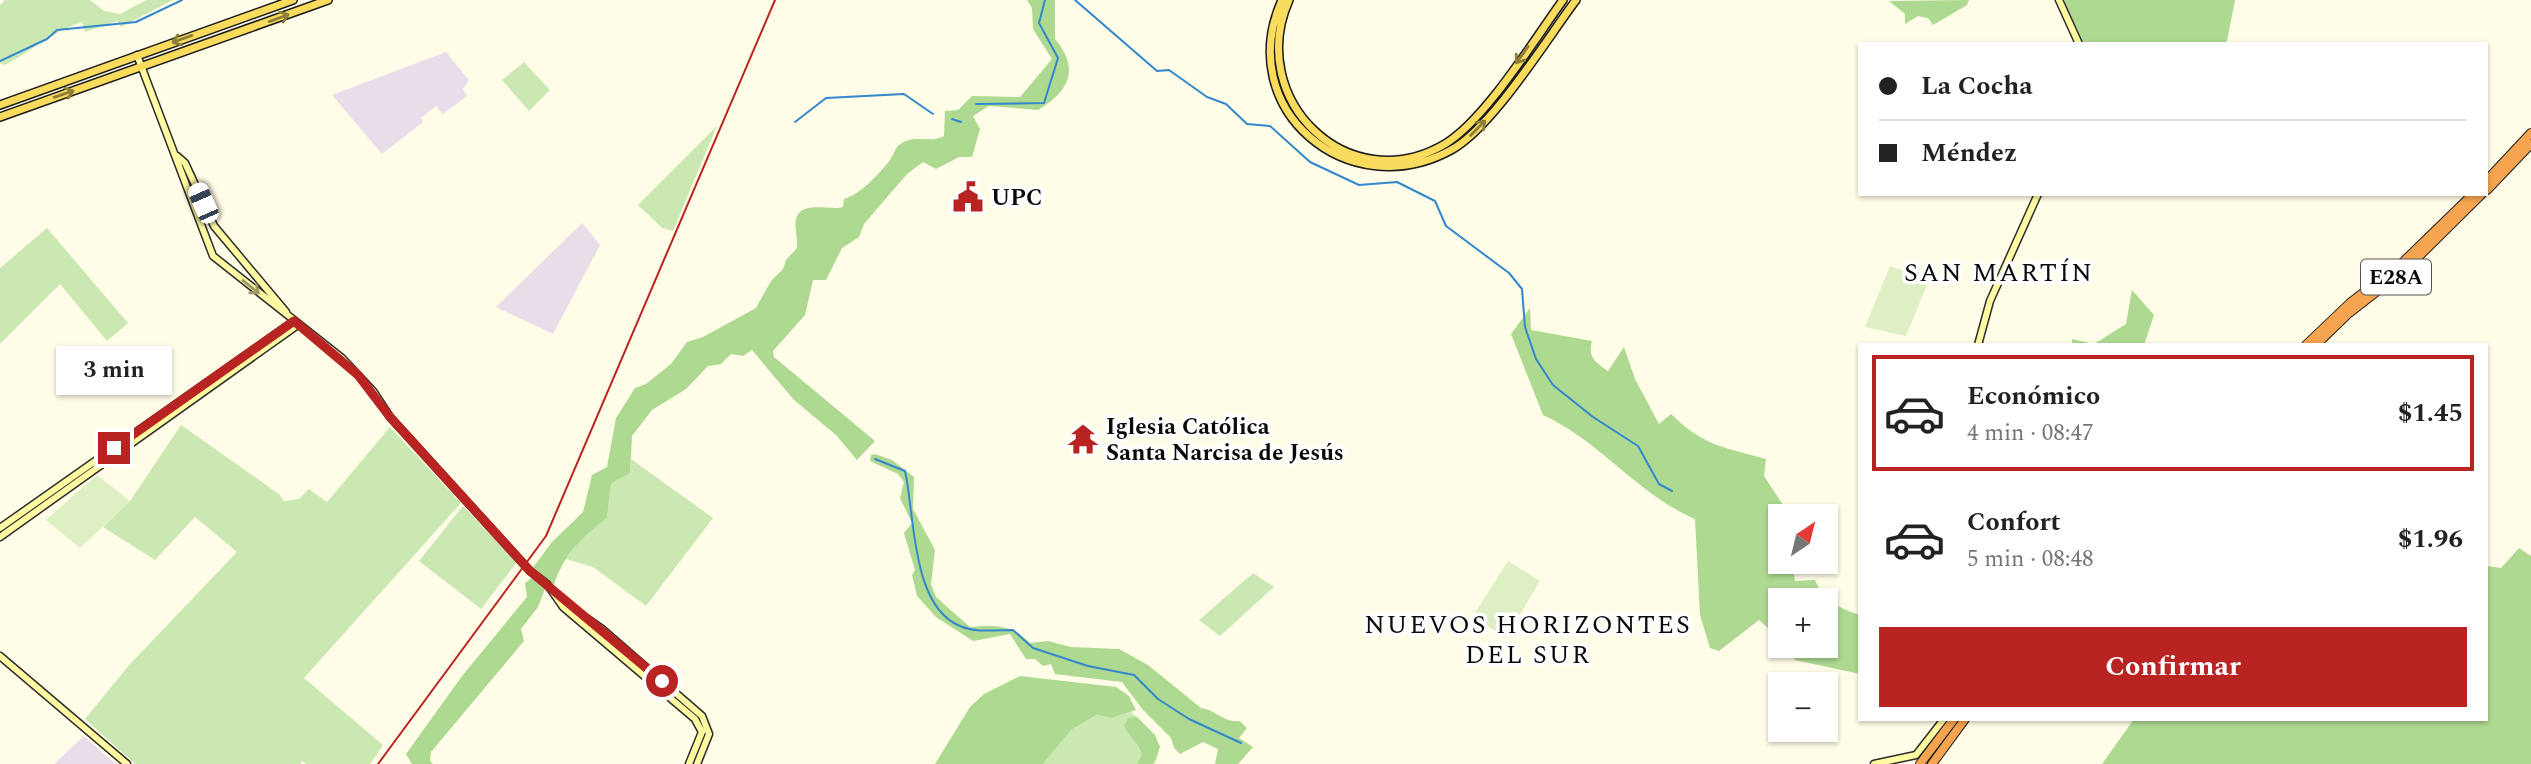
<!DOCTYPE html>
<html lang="es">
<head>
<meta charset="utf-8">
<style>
	:root { --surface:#fff; --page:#f2f2f2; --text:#222; --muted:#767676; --line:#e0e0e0; --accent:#b92423 }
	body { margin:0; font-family:Spectral,serif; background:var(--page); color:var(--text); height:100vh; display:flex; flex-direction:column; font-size:26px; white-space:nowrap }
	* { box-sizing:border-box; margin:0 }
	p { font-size:23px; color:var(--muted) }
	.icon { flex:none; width:38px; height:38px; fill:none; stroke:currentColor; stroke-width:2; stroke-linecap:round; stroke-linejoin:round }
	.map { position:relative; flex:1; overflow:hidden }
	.drawer { position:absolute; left:1858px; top:343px; width:630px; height:378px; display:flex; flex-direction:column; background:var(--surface); border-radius:0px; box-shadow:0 2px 5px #0004 }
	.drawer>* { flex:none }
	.guide { position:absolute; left:1858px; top:42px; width:630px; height:154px; border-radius:0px; box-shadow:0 2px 5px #0004; display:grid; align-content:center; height:154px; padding:0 21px; background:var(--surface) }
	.needle { width:46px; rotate:35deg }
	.fabs { position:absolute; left:1768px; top:504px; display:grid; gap:14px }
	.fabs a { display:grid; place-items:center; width:70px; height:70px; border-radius:0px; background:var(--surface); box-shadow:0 2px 5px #0004; font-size:35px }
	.end { position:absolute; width:32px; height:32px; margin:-16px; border:9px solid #b92423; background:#fff; box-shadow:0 0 0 4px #fff }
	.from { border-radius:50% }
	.bubble { position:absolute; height:49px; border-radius:0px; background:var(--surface); box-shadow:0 2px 5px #0004; font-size:23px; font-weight:700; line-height:49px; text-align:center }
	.car { position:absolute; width:21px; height:42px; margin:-21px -10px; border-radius:9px; box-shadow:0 0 5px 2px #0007; background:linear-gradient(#fff 24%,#345 0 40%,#fff 0 76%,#345 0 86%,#fff 0) }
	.guide b { display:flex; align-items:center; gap:24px; height:66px; font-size:26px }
	.guide b+b { border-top:2px solid var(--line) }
	.guide i { width:18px; height:18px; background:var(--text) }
	ul { padding:12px 0 0; list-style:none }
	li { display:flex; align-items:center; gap:21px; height:116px; margin:0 14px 10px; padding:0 7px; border:4px solid transparent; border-radius:0px }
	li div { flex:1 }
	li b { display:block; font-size:26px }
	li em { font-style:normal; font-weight:700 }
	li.active { border-color:var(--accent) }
	li>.icon { width:63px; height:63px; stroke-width:1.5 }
	.cta { display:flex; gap:14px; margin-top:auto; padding:14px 21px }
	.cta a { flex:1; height:80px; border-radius:0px; background:var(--accent); color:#fff; font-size:28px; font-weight:700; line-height:80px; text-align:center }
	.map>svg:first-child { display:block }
	.industrial { fill:#e9ddea }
	.green { fill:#cbe8b2 }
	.forest { fill:#add991 }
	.pitch { fill:#deefc4 }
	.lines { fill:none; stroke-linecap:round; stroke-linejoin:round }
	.stream { stroke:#3387cd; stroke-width:2 }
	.secondary-casing { stroke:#2c2c2c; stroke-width:9 }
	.primary-casing { stroke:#1b1b1b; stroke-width:10 }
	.highway-casing { stroke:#1b1b1b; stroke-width:10 }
	.secondary { stroke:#fffaa2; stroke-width:6 }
	.primary { stroke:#f9dc5d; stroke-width:7 }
	.highway { stroke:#f5a44f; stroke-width:8 }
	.rail { stroke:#b92423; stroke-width:2 }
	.oneway { stroke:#8d7e38 }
	.oneway2 { stroke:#9d9a65 }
	.route { stroke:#b92423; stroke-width:9 }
	.labels { text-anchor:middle; stroke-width:7; stroke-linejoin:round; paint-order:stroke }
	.shield { fill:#fff; stroke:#545454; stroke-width:2 }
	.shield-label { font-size:21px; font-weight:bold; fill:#0a0a0a }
	.poi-label { font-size:23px; font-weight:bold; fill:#0a0a0a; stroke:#fff; text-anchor:start }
	.quarter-label { font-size:26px; letter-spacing:2px; fill:#0a0a0a; stroke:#fff }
</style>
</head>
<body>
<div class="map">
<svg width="2531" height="764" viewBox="0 0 2531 764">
	<rect width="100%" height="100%" fill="#fffce7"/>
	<path class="industrial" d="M446 52 469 80 463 89 467 96 443 114 436 106 421 118 423 122 382 154 332 95Z
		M582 223 600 245 553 334 496 307Z
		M84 736 116 764H54Z"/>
	<path class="green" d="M5 0H90L104 11 120 14 146 0H173L121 27 117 21 85 32 82 22C53 31 32 51 5 65L0 63V5Z
		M524 62 550 90 529 111 502 80Z
		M717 126 673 231 662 228 638 205Z
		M47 228 128 323 107 341 60 284 0 344V268Z
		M181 425 279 494 284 501 299 499 309 489 327 502 390 427 461 503 304 678 383 745 370 764H306L303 761 300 764H135L85 719 130 664 237 552 195 517 155 560 103 527 130 501Z
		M631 459 713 518 646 606 593 567 566 559 582 537 607 518 611 484 630 473Z
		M463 506 517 562 481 609 419 561Z
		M1253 573 1274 587 1220 636 1199 620Z
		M1131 712C1147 727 1168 741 1154 764H1043L1071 730 1098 715 1112 718Z"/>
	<path class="forest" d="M1027 0H1055V39C1080 69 1070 91 1038 110L989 106 973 116 980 129 972 157H959L936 169 923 162 907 174 864 224 859 237 842 248 826 280H813L805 315 773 351 774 357 875 441 857 460 836 435 793 399 752 350 743 356 731 354 721 364 708 366 686 389 652 410 632 436 630 473 611 484 607 518C583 536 563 555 554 585L532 569 552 542 583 512 592 475 607 467 616 418 635 388 646 384 671 364 687 342 703 337 756 308 771 281 783 269 786 260 797 248C798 239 794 227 796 219 801 200 830 211 843 207L844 199C861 194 879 174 890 160 893 156 895 149 898 146 913 133 928 144 944 136L945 111 958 110 972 96 1020 97 1052 59 1033 29 1032 8Z
		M1969 0 1967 5 1933 25 1928 18 1918 16 1905 24V14L1889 1Z
		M2064 0H2235L2227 41 2222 44H2083Z
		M2132 290 2154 315 2144 345H2072V339L2094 344 2126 324Z
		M1530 308 1531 330 1592 341C1587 358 1597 363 1608 371L1624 347 1635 379 1659 424 1671 414C1705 447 1724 447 1766 459L1764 476 1789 514 1780 516V562H1792L1795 581 1815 580C1823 600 1840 609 1860 615V674L1795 660 1785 646H1825V600H1780V639L1759 620 1719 651 1710 648 1700 615 1695 519C1637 494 1600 441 1543 415L1511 334Z
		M875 454 892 460 914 477 913 509 935 550 931 584 936 597 970 627C995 625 1011 624 1030 643L1048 641 1071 647 1119 649 1148 665 1201 708C1216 710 1224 723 1240 721L1247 728 1239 738 1253 747 1238 764H1215L1218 749 1203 742 1180 754 1174 748 1171 738 1143 710 1122 682 1055 674 1051 664 1043 666 1035 659H1026L1010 634 973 641 936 617 917 596 912 575 915 570 904 533 912 523 900 498 904 482 898 474 870 461 871 455Z
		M2519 548 2531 556V764H2102L2134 719H2487V566L2501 568Z
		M533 577 545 589 538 607 521 629 524 641 431 752 430 761 433 764H412L406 754 462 676 527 597 525 583Z
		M1020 676 1116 687 1129 696 1136 710 1112 718 1097 715 1071 730 1043 764H935L970 707 984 694Z
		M1137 717 1155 735 1160 747 1153 764H1137L1142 755C1139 742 1130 738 1124 726L1128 718Z"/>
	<path class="pitch" d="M1890 266 1929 280 1906 336 1865 327Z
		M97 475 130 501 80 548 46 520Z
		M1508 561 1540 581 1506 638 1473 616Z"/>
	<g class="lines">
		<path class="stream" d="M1075 0 1157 71 1169 70 1207 97 1226 104 1247 124 1270 126 1310 162 1359 185 1397 182 1435 201 1446 226 1509 273 1522 289 1525 327 1536 359 1553 385 1593 417 1638 446 1659 484 1672 491
			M0 61 47 39 57 30 136 22 182 0
			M976 104 1044 103 1058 58 1039 23 1045 0
			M952 119 961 122
			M795 122 826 98 904 94 933 114
			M875 459 905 471C915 515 911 606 960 626 976 633 995 630 1013 630L1033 648 1088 666 1134 675 1158 699 1189 719 1241 743"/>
		<g class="secondary-casing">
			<path id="secondary" d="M2059 0 2079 44
				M137 55 213 256 342 358 373 391 390 417 530 571 547 584 563 607 695 719 702 732 689 764
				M177 156 185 163 214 226 286 312
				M1978 345 1990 301 2038 194
				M0 528 294 321
				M0 537 299 324
				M558 598 602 629 702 716 709 734 697 764
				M0 656 127 764
				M1874 764 1916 755 1944 719"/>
		</g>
		<g class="primary-casing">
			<path id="primary" d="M1282 0C1233 109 1348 206 1451 150 1492 128 1546 40 1576 0
				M1289 0C1245 99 1348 201 1445 144 1485 120 1534 40 1563 0
				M0 105 293 0
				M0 117 328 0"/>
		</g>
		<g class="highway-casing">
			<path id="highway" d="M2487 180 2531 133
				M2487 190 2531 144
				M2306 345 2350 303 2402 263 2473 194
				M2316 345 2349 313 2407 268 2482 194
				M1920 764 1954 719
				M1932 764 1965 719"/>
		</g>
		<use href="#secondary" class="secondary"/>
		<use href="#primary" class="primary"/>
		<use href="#highway" class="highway"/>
		<path class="rail" d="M378 764 546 536 775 0"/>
	</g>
	<defs><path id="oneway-shaft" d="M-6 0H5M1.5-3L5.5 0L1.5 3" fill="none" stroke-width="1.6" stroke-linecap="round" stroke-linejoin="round" transform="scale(1.75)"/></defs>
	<g class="oneway">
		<use href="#oneway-shaft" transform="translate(279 18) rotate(-20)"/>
		<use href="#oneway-shaft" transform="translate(182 39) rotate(160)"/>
		<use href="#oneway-shaft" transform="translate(1522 55) rotate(126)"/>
		<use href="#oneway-shaft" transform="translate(64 94) rotate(-19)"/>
		<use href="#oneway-shaft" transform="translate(1478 128) rotate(-45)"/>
	</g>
	<use class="oneway2" href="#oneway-shaft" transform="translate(251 287) rotate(39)"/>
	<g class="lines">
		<path class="route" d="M114 448 294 321 358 375 390 417 530 571 662 681"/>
	</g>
	<defs>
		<g id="civic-bare" transform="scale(2.415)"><path d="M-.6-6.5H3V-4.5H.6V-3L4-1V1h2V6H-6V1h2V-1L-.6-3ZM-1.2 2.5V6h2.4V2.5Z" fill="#b92423" stroke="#fff" stroke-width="2.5" paint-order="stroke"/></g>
		<g id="temple-bare" transform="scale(2.415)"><path d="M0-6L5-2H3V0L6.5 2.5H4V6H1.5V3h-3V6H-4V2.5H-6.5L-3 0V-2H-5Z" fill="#b92423" stroke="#fff" stroke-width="2.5" paint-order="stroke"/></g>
	</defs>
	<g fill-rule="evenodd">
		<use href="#civic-bare" x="968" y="197"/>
		<use href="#temple-bare" x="1083" y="439"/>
	</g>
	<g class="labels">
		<rect class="shield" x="2361" y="259.5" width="70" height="35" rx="5"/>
		<g class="shield-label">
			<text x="2396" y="284">E28A</text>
		</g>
		<g class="poi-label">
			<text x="991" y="205">UPC</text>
			<text x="1106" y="434">Iglesia Católica<tspan x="1106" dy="26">Santa Narcisa de Jesús</tspan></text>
		</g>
		<g class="quarter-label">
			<text x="1999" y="281">SAN MARTÍN</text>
			<text x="1528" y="633">NUEVOS HORIZONTES<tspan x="1528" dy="30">DEL SUR</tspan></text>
		</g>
	</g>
</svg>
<div class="fabs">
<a><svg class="needle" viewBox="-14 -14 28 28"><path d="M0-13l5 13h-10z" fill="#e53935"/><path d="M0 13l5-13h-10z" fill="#767676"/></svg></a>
<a>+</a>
<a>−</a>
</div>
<i class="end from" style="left:662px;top:681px"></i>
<i class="end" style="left:114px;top:448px"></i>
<div class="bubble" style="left:56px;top:346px;width:116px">3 min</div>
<i class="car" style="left:203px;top:203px;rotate:336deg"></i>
<div class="guide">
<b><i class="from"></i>La Cocha</b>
<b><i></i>Méndez</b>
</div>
<section class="drawer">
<ul>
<li class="active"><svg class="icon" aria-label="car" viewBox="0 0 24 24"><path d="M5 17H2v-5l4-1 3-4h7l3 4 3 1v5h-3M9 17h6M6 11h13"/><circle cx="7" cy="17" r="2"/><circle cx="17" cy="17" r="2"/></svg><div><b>Económico</b><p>4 min · 08:47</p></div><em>$1.45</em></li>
<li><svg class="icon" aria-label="car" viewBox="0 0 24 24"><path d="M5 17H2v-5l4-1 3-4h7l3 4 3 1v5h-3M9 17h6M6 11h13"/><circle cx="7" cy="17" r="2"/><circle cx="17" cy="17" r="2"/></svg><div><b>Confort</b><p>5 min · 08:48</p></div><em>$1.96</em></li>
</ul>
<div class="cta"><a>Confirmar</a></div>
</section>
</div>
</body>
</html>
